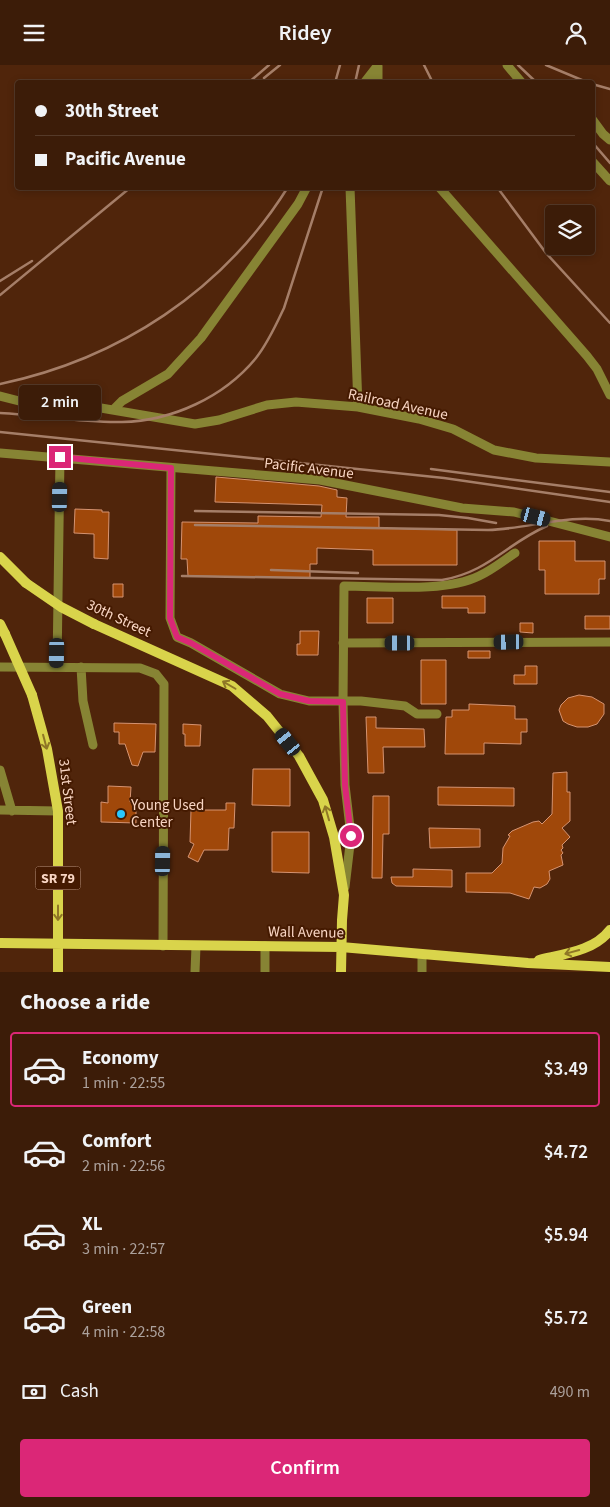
<!DOCTYPE html>
<html lang="en">
<head>
<meta charset="utf-8">
<style>
	:root { --surface:#3c1c08; --page:#432512; --text:#f1f3f6; --muted:#aca19c; --line:#553a29; --accent:#db2777 }
	body { margin:0; font-family:"Source Sans 3",sans-serif; background:var(--page); color:var(--text); height:100vh; display:flex; flex-direction:column; font-size:19px; white-space:nowrap }
	* { box-sizing:border-box; margin:0 }
	p { font-size:16px; color:var(--muted) }
	.icon { flex:none; width:28px; height:28px; fill:none; stroke:currentColor; stroke-width:2; stroke-linecap:round; stroke-linejoin:round }
	.map { position:relative; height:907px; overflow:hidden }
	.panel { display:flex; flex-direction:column; background:var(--surface); flex:1 }
	.panel>* { flex:none }
	.banner { position:absolute; left:15px; top:15px; width:580px; height:110px; border-radius:5px; box-shadow:0 2px 8px #0003,0 0 0 1px var(--line); display:grid; align-content:center; height:110px; padding:0 20px; background:var(--surface) }
	.buttons { position:absolute; left:545px; top:140px; display:grid; gap:10px }
	.buttons a { display:grid; place-items:center; width:50px; height:50px; border-radius:5px; background:var(--surface); box-shadow:0 2px 8px #0003,0 0 0 1px var(--line); font-size:25px }
	.end { position:absolute; width:22px; height:22px; margin:-11px; border:6px solid #db2777; background:#fff; box-shadow:0 0 0 2px #fff }
	.from { border-radius:50% }
	.bubble { position:absolute; height:35px; border-radius:5px; background:var(--surface); box-shadow:0 2px 8px #0003,0 0 0 1px var(--line); font-size:16px; font-weight:600; line-height:35px; text-align:center }
	.car { position:absolute; width:15px; height:30px; margin:-15px -8px; border-radius:6px; box-shadow:0 0 4px 1px #0007; background:linear-gradient(#222 24%,#8ab4d8 0 40%,#222 0 76%,#8ab4d8 0 86%,#222 0) }
	.banner b { display:flex; align-items:center; gap:18px; height:48px; font-size:19px }
	.banner b+b { border-top:1px solid var(--line) }
	.banner i { width:12px; height:12px; background:var(--text) }
	ul { padding:0; list-style:none }
	li { display:flex; align-items:center; gap:15px; height:75px; margin:0 10px 8px; padding:0 10px; border:2px solid transparent; border-radius:5px }
	li div { flex:1 }
	li b { display:block; font-size:19px }
	li em { font-style:normal; font-weight:600 }
	li.selected { border-color:var(--accent) }
	li>.icon { width:45px; height:45px; stroke-width:1.5 }
	h2 { padding:0 20px; font-size:22px; line-height:60px }
	.pay { display:flex; align-items:center; gap:12px; height:55px; padding:0 20px; font-size:19px }
	.pay p { margin-inline-start:auto }
	.primary-button { display:flex; gap:10px; margin-top:auto; padding:10px 20px }
	.primary-button a { flex:1; height:58px; border-radius:5px; background:var(--accent); color:#fff; font-size:20px; font-weight:600; line-height:58px; text-align:center }
	header { display:flex; justify-content:space-between; align-items:center; height:65px; padding:0 20px; background:var(--surface); font-size:22px; font-weight:600 }
	.map>svg:first-child { display:block }
	.building { fill:#a0480a; stroke:#d59371 }
	.lines { fill:none; stroke-linecap:round; stroke-linejoin:round }
	.minor { stroke:#878434; stroke-width:9 }
	.major { stroke:#d9d44b; stroke-width:10 }
	.rail { stroke:#a57e68; stroke-width:2.5 }
	.major-bridge { stroke:#d9d44b; stroke-width:10 }
	.oneway { stroke:#8f7726 }
	.route { stroke:#db2777; stroke-width:6 }
	.poi-dot { fill:#28c8ff; stroke:#451a01; stroke-width:2 }
	.labels { text-anchor:middle; stroke-width:4; stroke-linejoin:round; paint-order:stroke }
	.shield { fill:#451a01; stroke:#c29d89; stroke-width:1 }
	.shield-label { font-size:14px; font-weight:bold; fill:#f8d5c3 }
	.street-label { font-size:15px; fill:#f8d5c3; stroke:#451a01 }
	.poi-label { font-size:15px; fill:#f8d5c3; stroke:#451a01; text-anchor:start }
</style>
</head>
<body>
<header><svg class="icon" aria-label="menu" viewBox="0 0 24 24"><path d="M4 6h16M4 12h16M4 18h16"/></svg>Ridey<svg class="icon" aria-label="person" viewBox="0 0 24 24"><circle cx="12" cy="8" r="4"/><path d="M4 21q1-7 8-7t8 7"/></svg></header>
<div class="map">
<svg width="610" height="907" viewBox="0 0 610 907">
	<rect width="100%" height="100%" fill="#50250b"/>
	<path class="building" d="M216 412 319 421 337 425V432L347 433 346 452H379V463L457 465V500H373V485L317 483V499H310V513L188 511 187 494H181L182 457 258 458V451L321 452 322 440 215 437Z
		M75 444 102 445V447H109L108 494 94 493V469L74 468Z
		M539 476H575V496H605V514H599V529H545V505H539Z
		M113 519H123V532H113Z
		M442 531H485V548H468V543H442Z
		M367 533H393V558H367Z
		M585 551H610V564H585Z
		M520 558H533V568L520 567Z
		M300 566H319L318 590H297V579H300Z
		M468 586H490V593H468Z
		M421 595H446V639H421Z
		M525 601H537V619H514V610H525Z
		M579 630 592 632 604 639V649L597 659 588 662H577L568 659 563 656 559 645 561 640 568 633Z
		M469 639 515 641V654H527V667H521V679L484 678V689H445L446 652H452V645H469Z
		M366 652H376V663L424 664 425 682H383L384 708H368Z
		M114 658 156 659 155 687H143L138 701 132 700 125 679H119V667H114Z
		M183 659 201 660 200 681H185V669H183Z
		M253 704H290V741L252 740Z
		M567 707V727H570V756L562 763 570 772 562 780 563 783 561 785 563 788 561 790 563 800 549 806 550 814 547 819 540 823 534 822 529 834 510 828 466 827V808H492L502 798 503 783 510 771 508 770 512 766 533 757 539 756 542 759 552 749 553 708Z
		M108 721 131 722 130 737H136V758L101 757V737L108 738Z
		M438 722 514 723V741L438 740Z
		M373 731H389V769H383L382 813H372Z
		M226 738H235L234 763H229L228 785H204L198 797 188 792 194 779 190 777 191 745H226Z
		M429 763 480 764V782L430 783Z
		M272 767H309V808L272 807Z
		M413 804 452 805V822L396 821 392 818 391 812H413Z"/>
	<g class="lines">
		<path class="minor" d="M378 0V18
			M507 0 522 18
			M364 18 378 0
			M592 54 603 69 610 75
			M592 96 610 116
			M350 122 358 342
			M439 122 587 291 597 304 610 330
			M0 331 35 340 51 342 77 340 95 342 195 359 219 355 267 340 296 337 358 342 419 354 453 364 494 385 536 393 610 397
			M113 345 122 336 168 309 201 273 298 139 307 122
			M0 388 320 415 462 443 514 447 610 472
			M171 403 170 553 177 572 191 578 280 629 309 636H361L405 641 417 649H437
			M343 578 610 577
			M0 602 140 603 156 609 164 619 163 881
			M57 602 60 392
			M81 602 83 636 93 680
			M0 705 12 746
			M0 745 58 746
			M345 822 351 771 345 720 343 637 344 521C384 521 444 528 479 511 492 505 503 496 515 488
			M265 881V907
			M195 907 196 881
			M422 907V889"/>
		<path class="major" d="M0 492 26 518
			M0 559 5 569
			M94 559 232 621 267 651 299 691 323 735 334 772 344 830 342 855 341 907
			M32 630 47 684 58 746V907
			M0 878 341 882 528 898 610 902
			M539 895C564 889 594 886 610 865"/>
		<path class="rail" d="M424 0 433 18
			M518 0 537 18
			M546 0 589 18
			M264 13 280 0
			M248 18 269 0
			M335 18 340 0
			M355 18 359 0
			M592 19 610 24
			M592 77 610 98
			M497 122 546 188 610 258
			M0 216 32 196
			M0 230 131 122
			M0 319C119 294 223 226 288 122
			M0 348C41 350 81 358 122 357 172 356 224 332 256 293 268 278 276 260 284 243L323 122
			M0 367 444 413 610 437
			M431 404 610 427
			M195 446 439 450 468 453 496 458
			M195 460 488 465C529 464 569 448 610 456
			M271 505 358 508
			M182 511 442 515C489 507 507 478 547 461"/>
		<path class="major-bridge" d="M26 518 61 542 94 559
			M5 569 32 630"/>
	</g>
	<defs><path id="oneway-shaft" d="M-6 0H5M1.5-3L5.5 0L1.5 3" fill="none" stroke-width="1.6" stroke-linecap="round" stroke-linejoin="round" transform="scale(1.25)"/></defs>
	<g class="oneway">
		<use href="#oneway-shaft" transform="translate(229 620) rotate(-150)"/>
		<use href="#oneway-shaft" transform="translate(45 677) rotate(75)"/>
		<use href="#oneway-shaft" transform="translate(327 748) rotate(-106)"/>
		<use href="#oneway-shaft" transform="translate(58 848) rotate(90)"/>
		<use href="#oneway-shaft" transform="translate(572 887) rotate(165)"/>
	</g>
	<g class="lines">
		<path class="route" d="M60 392 171 403 170 553 177 572 191 578 280 629 309 636 343 637 345 720 351 771"/>
	</g>
	<circle class="poi-dot" cx="121" cy="749" r="5"/>
	<g class="labels">
		<rect class="shield" x="35.5" y="801.5" width="45" height="23" rx="4"/>
		<g class="shield-label">
			<text x="58" y="818">SR 79</text>
		</g>
		<g class="street-label">
			<text transform="translate(398 339) rotate(12)" y="5">Railroad Avenue</text>
			<text transform="translate(309 403) rotate(7)" y="5">Pacific Avenue</text>
			<text transform="translate(119 553) rotate(25)" y="5">30th Street</text>
			<text transform="translate(68 727) rotate(83)" y="5">31st Street</text>
			<text transform="translate(306 867) rotate(1)" y="5">Wall Avenue</text>
		</g>
		<g class="poi-label">
			<text x="131" y="745">Young Used<tspan x="131" dy="17">Center</tspan></text>
		</g>
	</g>
</svg>
<div class="buttons">
<a><svg class="icon" aria-label="layers" viewBox="0 0 24 24"><path d="M12 4l9 5-9 5-9-5zM3 14l9 5 9-5"/></svg></a>
</div>
<i class="end from" style="left:351px;top:771px"></i>
<i class="end" style="left:60px;top:392px"></i>
<div class="bubble" style="left:19px;top:320px;width:82px">2 min</div>
<i class="car" style="left:60px;top:432px;rotate:1deg"></i>
<i class="car" style="left:536px;top:452px;rotate:105deg"></i>
<i class="car" style="left:509px;top:577px;rotate:269deg"></i>
<i class="car" style="left:400px;top:578px;rotate:270deg"></i>
<i class="car" style="left:57px;top:588px;rotate:181deg"></i>
<i class="car" style="left:288px;top:677px;rotate:321deg"></i>
<i class="car" style="left:163px;top:796px;rotate:1deg"></i>
<div class="banner">
<b><i class="from"></i>30th Street</b>
<b><i></i>Pacific Avenue</b>
</div>
</div>
<section class="panel">
<h2>Choose a ride</h2>
<ul>
<li class="selected"><svg class="icon" aria-label="car" viewBox="0 0 24 24"><path d="M5 17H2v-5l4-1 3-4h7l3 4 3 1v5h-3M9 17h6M6 11h13"/><circle cx="7" cy="17" r="2"/><circle cx="17" cy="17" r="2"/></svg><div><b>Economy</b><p>1 min · 22:55</p></div><em>$3.49</em></li>
<li><svg class="icon" aria-label="car" viewBox="0 0 24 24"><path d="M5 17H2v-5l4-1 3-4h7l3 4 3 1v5h-3M9 17h6M6 11h13"/><circle cx="7" cy="17" r="2"/><circle cx="17" cy="17" r="2"/></svg><div><b>Comfort</b><p>2 min · 22:56</p></div><em>$4.72</em></li>
<li><svg class="icon" aria-label="car" viewBox="0 0 24 24"><path d="M5 17H2v-5l4-1 3-4h7l3 4 3 1v5h-3M9 17h6M6 11h13"/><circle cx="7" cy="17" r="2"/><circle cx="17" cy="17" r="2"/></svg><div><b>XL</b><p>3 min · 22:57</p></div><em>$5.94</em></li>
<li><svg class="icon" aria-label="car" viewBox="0 0 24 24"><path d="M5 17H2v-5l4-1 3-4h7l3 4 3 1v5h-3M9 17h6M6 11h13"/><circle cx="7" cy="17" r="2"/><circle cx="17" cy="17" r="2"/></svg><div><b>Green</b><p>4 min · 22:58</p></div><em>$5.72</em></li>
</ul>
<div class="pay"><svg class="icon" aria-label="cash" viewBox="0 0 24 24"><path d="M3 7h18v10H3z"/><circle cx="12" cy="12" r="2"/></svg>Cash<p>490 m</p></div>
<div class="primary-button"><a>Confirm</a></div>
</section>
</body>
</html>
